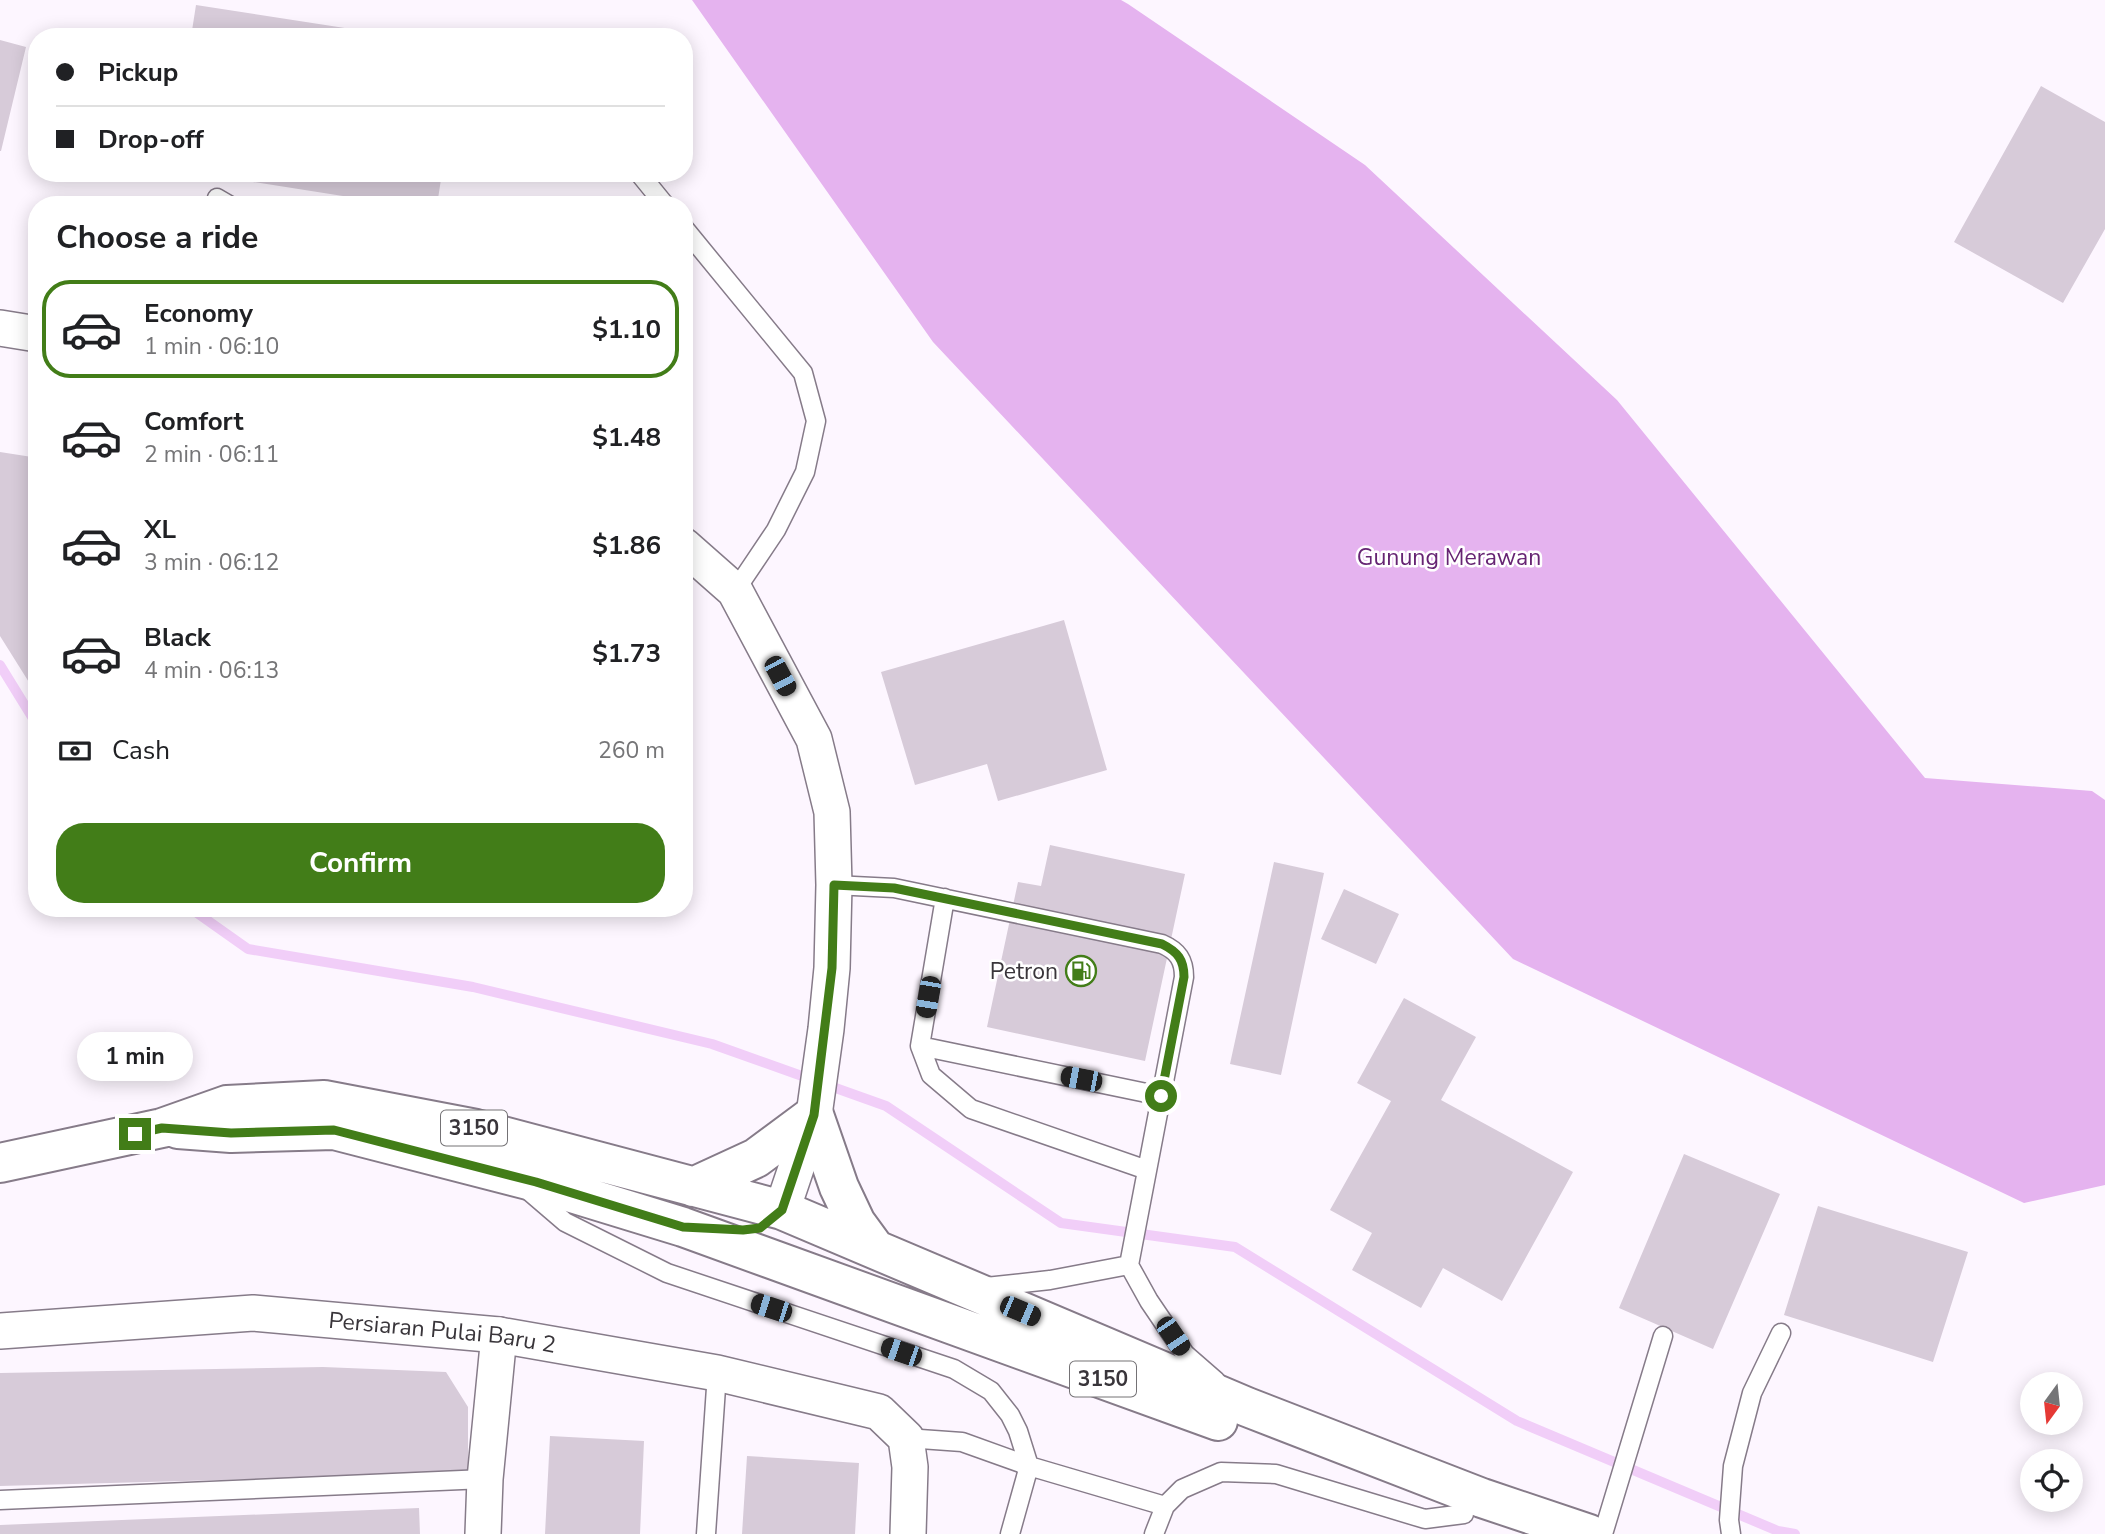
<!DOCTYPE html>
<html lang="en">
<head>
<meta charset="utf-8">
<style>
	:root { --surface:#fff; --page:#f2f2f2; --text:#202124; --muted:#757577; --line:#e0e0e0; --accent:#427d18 }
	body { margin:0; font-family:"Nunito Sans",sans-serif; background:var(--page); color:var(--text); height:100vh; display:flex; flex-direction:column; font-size:26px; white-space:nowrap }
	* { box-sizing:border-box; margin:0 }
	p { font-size:23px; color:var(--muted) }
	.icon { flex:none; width:38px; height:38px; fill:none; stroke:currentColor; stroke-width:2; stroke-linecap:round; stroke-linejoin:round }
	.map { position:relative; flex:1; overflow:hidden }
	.details { position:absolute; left:28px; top:196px; width:665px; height:721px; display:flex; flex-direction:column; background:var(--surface); border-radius:28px; box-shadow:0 4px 18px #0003 }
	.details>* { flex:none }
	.banner { position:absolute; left:28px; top:28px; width:665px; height:154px; border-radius:28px; box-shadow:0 4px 18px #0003; display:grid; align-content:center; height:154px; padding:0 28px; background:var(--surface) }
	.needle { width:46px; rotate:195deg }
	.fabs { position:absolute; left:2020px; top:1372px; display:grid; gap:14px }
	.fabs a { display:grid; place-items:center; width:63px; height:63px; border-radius:50%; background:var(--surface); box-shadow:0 4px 18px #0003; font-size:35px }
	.end { position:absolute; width:32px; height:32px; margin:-16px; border:9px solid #427d18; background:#fff; box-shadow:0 0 0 4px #fff }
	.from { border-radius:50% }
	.bubble { position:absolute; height:49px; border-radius:24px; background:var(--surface); box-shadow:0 4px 18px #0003; font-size:23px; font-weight:700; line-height:49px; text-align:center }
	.car { position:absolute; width:21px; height:42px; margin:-21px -10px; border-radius:9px; box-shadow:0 0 5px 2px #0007; background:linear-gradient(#222 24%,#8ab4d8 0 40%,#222 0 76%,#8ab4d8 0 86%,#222 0) }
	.banner b { display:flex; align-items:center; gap:24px; height:66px; font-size:26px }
	.banner b+b { border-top:2px solid var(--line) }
	.banner i { width:18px; height:18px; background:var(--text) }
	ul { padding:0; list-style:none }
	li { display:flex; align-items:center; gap:21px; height:98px; margin:0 14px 10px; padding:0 14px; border:4px solid transparent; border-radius:28px }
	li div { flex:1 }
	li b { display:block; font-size:26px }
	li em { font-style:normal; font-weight:700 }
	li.current { border-color:var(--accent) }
	li>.icon { width:63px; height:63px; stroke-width:1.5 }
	h2 { padding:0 28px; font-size:32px; line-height:84px }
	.pay { display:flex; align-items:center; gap:18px; height:77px; padding:0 28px; font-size:26px }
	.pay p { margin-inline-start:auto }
	.primary-button { display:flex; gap:14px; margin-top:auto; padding:14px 28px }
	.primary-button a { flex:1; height:80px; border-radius:28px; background:var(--accent); color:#fff; font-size:28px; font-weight:700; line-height:80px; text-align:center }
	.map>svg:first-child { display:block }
	.green { fill:#e5b3ef }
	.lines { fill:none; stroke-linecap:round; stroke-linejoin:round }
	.stream { stroke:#f1cef8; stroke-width:10 }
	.building { fill:#d7cbd9 }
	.service-casing { stroke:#867b89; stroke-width:21 }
	.minor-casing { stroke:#867b89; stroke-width:38 }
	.primary-casing { stroke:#867b89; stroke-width:42 }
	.service { stroke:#fff; stroke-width:18 }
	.minor { stroke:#fff; stroke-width:35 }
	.primary { stroke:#fff; stroke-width:38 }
	.route { stroke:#427d18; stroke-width:9 }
	.labels { text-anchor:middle; stroke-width:5; stroke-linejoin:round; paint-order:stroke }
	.shield { fill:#fff; stroke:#747275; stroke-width:2 }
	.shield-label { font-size:21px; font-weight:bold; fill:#39353a }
	.park-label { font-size:23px; fill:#662473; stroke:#fff }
	.poi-label { font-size:23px; fill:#39353a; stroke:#fff; text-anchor:end }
	.street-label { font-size:23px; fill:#39353a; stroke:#fff }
</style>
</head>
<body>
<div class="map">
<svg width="2105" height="1534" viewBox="0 0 2105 1534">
	<rect width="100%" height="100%" fill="#fdf6ff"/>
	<path class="green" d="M692 0H1121L1128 4 1365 165 1617 400 1925 778 2092 791 2105 800V1185L2024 1203 1513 959 933 342Z"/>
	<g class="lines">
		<path class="stream" d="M0 665 37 725
			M190 908 248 949 473 987 712 1044 886 1106 1061 1223 1235 1247 1517 1421 1778 1531 1795 1534"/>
	</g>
	<path class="building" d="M196 5 390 35V37H191Z
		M0 40 26 47 1 151H0Z
		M2041 86 2105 122V229L2063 303 1954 242Z
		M210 173H442L437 205H400L209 175Z
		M36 442H37V695L0 636V452L32 457Z
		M1064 620 1107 770 998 801 987 764 915 785 881 672Z
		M1050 845 1185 874 1145 1061 987 1027 1018 882 1041 886Z
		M1274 862 1324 873 1281 1075 1230 1064Z
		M1344 889 1399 914 1376 964 1321 939Z
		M1404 998 1476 1037 1441 1100 1573 1172 1502 1301 1443 1268 1421 1308 1352 1270 1372 1233 1330 1210 1391 1101 1357 1083Z
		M1684 1154 1780 1194 1713 1349 1619 1308Z
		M1818 1206 1968 1252 1933 1362 1784 1315Z
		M323 1367 446 1372 468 1407V1473L0 1486V1373Z
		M550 1436 644 1441 640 1534H545Z
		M747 1456 859 1463 855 1534H742Z
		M419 1508 420 1534H0V1525Z"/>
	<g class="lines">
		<g class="service-casing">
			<path id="service" d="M639 173 665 205
				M217 198 229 205
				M684 228 803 373 816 421 805 472 776 530 735 591
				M834 885 894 888 1162 944C1178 951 1184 960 1184 977L1129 1265
				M945 898 920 1046 931 1075 971 1109 1147 1170
				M920 1046 1161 1096
				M530 1192 565 1222 667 1273 954 1369 991 1391 1010 1415 1018 1431 1029 1466 1010 1534
				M986 1287 1050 1280 1129 1265 1149 1301 1185 1354 1216 1381
				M906 1438 962 1442 1029 1466 1165 1506
				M0 1500 485 1479
				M706 1534 717 1373
				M1154 1534 1165 1506 1182 1489 1221 1472 1276 1474 1425 1519 1464 1514
				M1603 1534 1663 1336
				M1731 1534 1729 1520 1733 1466 1752 1393 1781 1333"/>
		</g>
		<g class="minor-casing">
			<g id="minor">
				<path d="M0 328 37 334"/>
				<path d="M684 546 735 591 814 739 832 812 834 885 832 968 826 1029 814 1115 782 1210"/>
				<path id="s1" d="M0 1331 253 1313 499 1335 717 1373 879 1412 906 1438 910 1467 908 1534"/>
				<path d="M483 1534 485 1479 499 1335"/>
			</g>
		</g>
		<g class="primary-casing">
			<path id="primary" d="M178 1129 231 1133 334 1130 536 1182 683 1227 1218 1421
				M0 1163 162 1128 227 1105 324 1100 476 1129 782 1210 1247 1407 1482 1498 1589 1534
				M693 1187 756 1158 814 1115 839 1187 856 1223 875 1249"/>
		</g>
		<use href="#service" class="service"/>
		<use href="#minor" class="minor"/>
		<use href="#primary" class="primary"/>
	</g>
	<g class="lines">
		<path class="route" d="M135 1134 162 1128 231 1133 334 1130 536 1182 683 1227 743 1230 760 1228 782 1210 814 1115 832 968 834 885 894 888 1162 944C1178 952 1184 960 1184 977L1161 1096"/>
	</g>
	<defs>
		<g id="fuel-ring" transform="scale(1.575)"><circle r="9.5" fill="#fff" stroke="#427d18" stroke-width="1.5"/><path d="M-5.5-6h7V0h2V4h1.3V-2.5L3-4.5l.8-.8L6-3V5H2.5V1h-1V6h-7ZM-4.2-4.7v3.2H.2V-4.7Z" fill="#427d18"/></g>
	</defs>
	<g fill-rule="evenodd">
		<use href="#fuel-ring" x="1081" y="971"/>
	</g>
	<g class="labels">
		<g class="shield">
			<rect x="441" y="1110.5" width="66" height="35" rx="5"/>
			<rect x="1070" y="1361.5" width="66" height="35" rx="5"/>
		</g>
		<g class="shield-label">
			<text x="474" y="1135">3150</text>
			<text x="1103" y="1386">3150</text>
		</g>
		<g class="park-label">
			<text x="1449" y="565">Gunung Merawan</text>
		</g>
		<g class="poi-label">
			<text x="1058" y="979">Petron</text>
		</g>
		<g class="street-label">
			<text dy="8" stroke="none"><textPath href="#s1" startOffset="444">Persiaran Pulai Baru 2</textPath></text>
		</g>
	</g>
</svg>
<div class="fabs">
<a><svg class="needle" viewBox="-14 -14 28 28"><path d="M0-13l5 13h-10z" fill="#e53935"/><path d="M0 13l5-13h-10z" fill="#757577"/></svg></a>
<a><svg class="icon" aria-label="locate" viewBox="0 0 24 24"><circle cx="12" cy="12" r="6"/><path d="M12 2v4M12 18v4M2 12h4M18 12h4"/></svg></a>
</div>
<i class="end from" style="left:1161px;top:1096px"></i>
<i class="end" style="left:135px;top:1134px"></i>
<div class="bubble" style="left:77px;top:1032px;width:116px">1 min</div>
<i class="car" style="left:780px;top:676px;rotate:152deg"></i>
<i class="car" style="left:928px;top:997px;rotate:190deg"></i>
<i class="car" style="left:1081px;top:1079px;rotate:281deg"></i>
<i class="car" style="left:771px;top:1308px;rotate:288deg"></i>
<i class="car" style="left:1020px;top:1311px;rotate:113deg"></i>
<i class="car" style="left:1173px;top:1336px;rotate:146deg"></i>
<i class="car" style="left:901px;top:1352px;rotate:289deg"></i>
<div class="banner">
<b><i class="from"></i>Pickup</b>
<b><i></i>Drop-off</b>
</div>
<section class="details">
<h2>Choose a ride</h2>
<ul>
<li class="current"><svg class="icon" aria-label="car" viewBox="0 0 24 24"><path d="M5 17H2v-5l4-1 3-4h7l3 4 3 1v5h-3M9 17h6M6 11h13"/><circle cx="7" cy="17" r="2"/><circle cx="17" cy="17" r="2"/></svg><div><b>Economy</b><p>1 min · 06:10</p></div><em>$1.10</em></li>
<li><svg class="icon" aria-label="car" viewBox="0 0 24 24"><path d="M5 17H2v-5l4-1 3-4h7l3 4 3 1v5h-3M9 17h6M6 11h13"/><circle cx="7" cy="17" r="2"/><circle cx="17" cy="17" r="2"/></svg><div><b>Comfort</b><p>2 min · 06:11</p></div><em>$1.48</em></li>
<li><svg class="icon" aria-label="car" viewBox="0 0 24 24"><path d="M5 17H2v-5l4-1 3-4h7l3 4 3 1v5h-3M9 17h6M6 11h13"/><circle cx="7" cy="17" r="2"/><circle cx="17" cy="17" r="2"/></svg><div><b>XL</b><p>3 min · 06:12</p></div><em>$1.86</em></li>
<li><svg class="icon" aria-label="car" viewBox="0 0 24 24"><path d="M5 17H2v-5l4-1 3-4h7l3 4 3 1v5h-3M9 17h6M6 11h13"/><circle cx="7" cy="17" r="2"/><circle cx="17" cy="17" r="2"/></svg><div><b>Black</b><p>4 min · 06:13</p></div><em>$1.73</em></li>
</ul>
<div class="pay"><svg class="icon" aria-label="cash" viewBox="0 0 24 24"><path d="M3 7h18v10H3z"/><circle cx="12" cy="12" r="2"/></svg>Cash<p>260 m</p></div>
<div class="primary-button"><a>Confirm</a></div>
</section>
</div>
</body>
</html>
